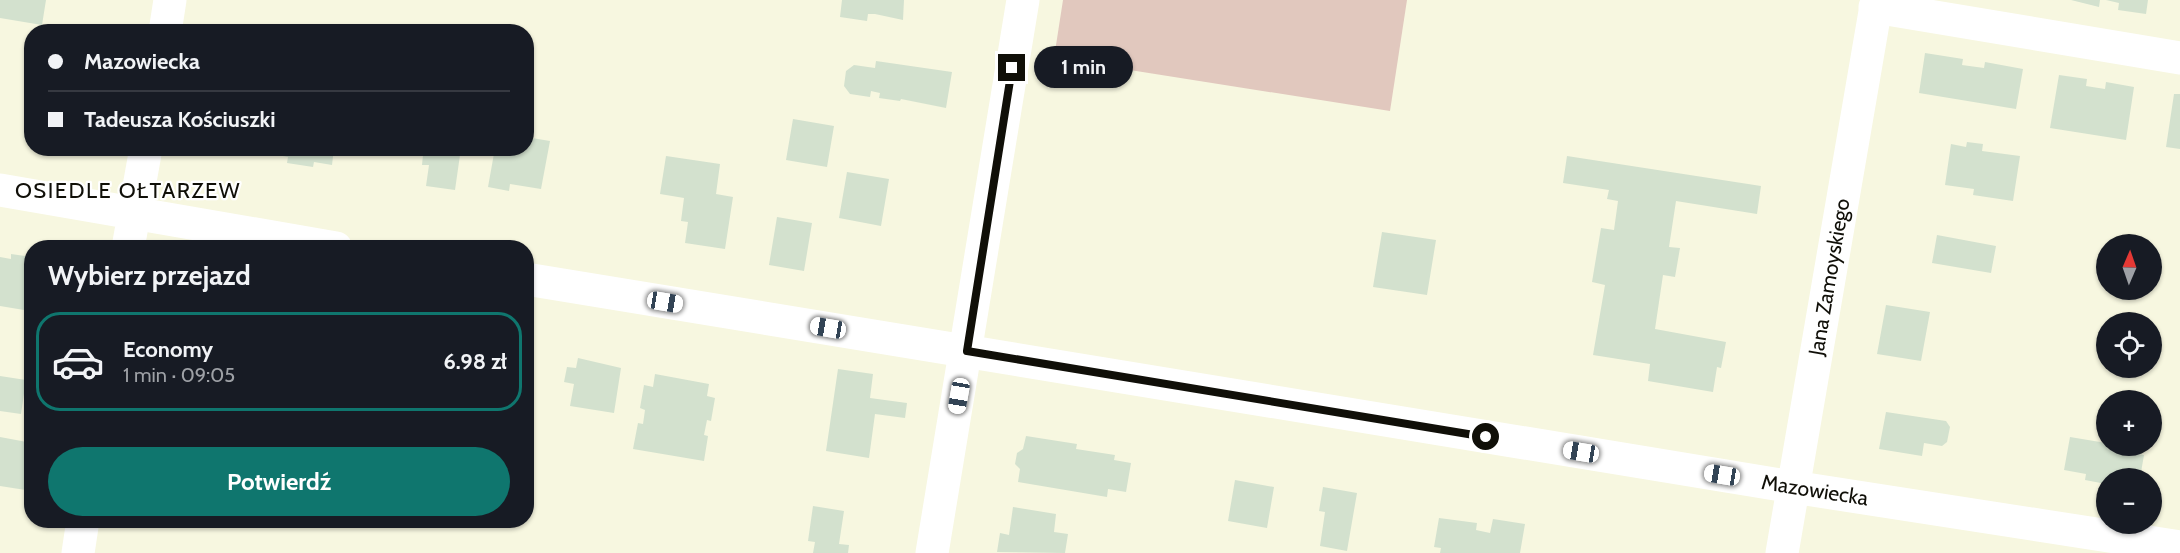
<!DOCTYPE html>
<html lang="pl">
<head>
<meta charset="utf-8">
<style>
	:root { --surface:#171b24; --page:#242831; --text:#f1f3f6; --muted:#9ea1a6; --line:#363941; --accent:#0f766e }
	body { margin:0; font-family:Cabin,sans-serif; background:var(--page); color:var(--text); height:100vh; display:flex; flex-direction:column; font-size:22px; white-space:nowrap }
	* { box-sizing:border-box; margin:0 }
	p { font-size:20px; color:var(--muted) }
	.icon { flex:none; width:33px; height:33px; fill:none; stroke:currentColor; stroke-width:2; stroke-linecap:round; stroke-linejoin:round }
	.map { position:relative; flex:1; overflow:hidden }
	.details { position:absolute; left:24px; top:240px; width:510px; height:288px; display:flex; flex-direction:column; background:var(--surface); border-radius:24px; box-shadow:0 2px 4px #0004 }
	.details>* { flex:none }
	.guide { position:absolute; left:24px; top:24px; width:510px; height:132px; border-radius:24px; box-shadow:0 2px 4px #0004; display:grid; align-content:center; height:132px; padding:0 24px; background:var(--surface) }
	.needle { width:39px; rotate:2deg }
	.tools { position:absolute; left:2096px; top:234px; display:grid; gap:12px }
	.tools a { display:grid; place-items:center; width:66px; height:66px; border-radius:50%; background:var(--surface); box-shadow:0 2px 4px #0004; font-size:30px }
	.end { position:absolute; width:27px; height:27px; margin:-14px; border:8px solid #100f08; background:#fff; box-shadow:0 0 0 3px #fff }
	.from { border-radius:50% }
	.bubble { position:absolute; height:42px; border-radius:21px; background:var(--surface); box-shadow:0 2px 4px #0004; font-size:20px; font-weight:800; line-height:42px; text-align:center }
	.car { position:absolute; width:18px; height:36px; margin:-18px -9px; border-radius:8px; box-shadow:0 0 4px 2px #0007; background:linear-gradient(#fff 24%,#345 0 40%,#fff 0 76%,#345 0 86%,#fff 0) }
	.guide b { display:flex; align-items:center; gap:21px; height:57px; font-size:22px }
	.guide b+b { border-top:2px solid var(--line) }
	.guide i { width:15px; height:15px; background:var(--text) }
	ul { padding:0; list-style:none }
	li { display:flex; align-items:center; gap:18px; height:99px; margin:0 12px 9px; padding:0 12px; border:3px solid var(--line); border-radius:24px }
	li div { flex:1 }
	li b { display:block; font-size:22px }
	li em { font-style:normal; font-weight:800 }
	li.on { border-color:var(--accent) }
	li>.icon { width:54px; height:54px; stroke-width:1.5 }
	h2 { padding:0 24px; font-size:27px; line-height:72px }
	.button { display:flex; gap:12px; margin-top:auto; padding:12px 24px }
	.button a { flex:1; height:69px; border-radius:36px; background:var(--accent); color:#fff; font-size:24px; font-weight:800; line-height:69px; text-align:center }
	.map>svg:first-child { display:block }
	.green { fill:#e1c8be }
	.building { fill:#d3e1ce }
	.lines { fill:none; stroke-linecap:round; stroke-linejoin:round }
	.minor { stroke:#fff; stroke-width:33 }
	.route { stroke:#100f08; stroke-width:8 }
	.labels { text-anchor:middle; stroke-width:4.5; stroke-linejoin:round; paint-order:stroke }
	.street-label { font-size:21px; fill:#100f08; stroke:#fff }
	.neighbourhood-label { font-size:22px; letter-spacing:1.5px; fill:#100f08; stroke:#fff }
</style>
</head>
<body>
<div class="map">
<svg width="2180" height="553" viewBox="0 0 2180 553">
	<rect width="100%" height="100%" fill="#f7f7e0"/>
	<path class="green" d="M1063 0H1407L1390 111 1054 58Z"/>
	<path class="building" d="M0 0H46L42 25 0 18Z
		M842 0H904L903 20 875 14H868L867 21 840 17Z
		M2071 0H2100L2099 7Z
		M2106 0H2148L2146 14 2118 10 2119 3Z
		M1925 53 1963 59 1962 65 1984 68 1985 62 2023 69 2016 109 1919 93Z
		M876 61 952 72 946 108 901 99 900 101 879 98 880 93 871 91 870 97 850 94 844 86 846 71 854 65 875 68Z
		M2059 75 2087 79 2086 86 2105 89 2106 82 2134 87 2126 140 2050 128Z
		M2174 94H2180V149L2166 147Z
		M793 119 834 126 827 167 786 160Z
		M526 137 550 141 541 189 510 184 509 191 488 187 495 148H526Z
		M1967 142 1983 144 1982 151 2020 156 2013 201 1973 195 1974 189 1945 185 1951 144 1966 147Z
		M273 148H334L332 165 314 162 313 167 287 163 288 157 272 154Z
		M401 148H461L455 190 426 186 429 165H422L423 155 400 152Z
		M666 156 720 164 716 194 733 197 725 249 685 243 688 222 681 221 684 198 660 194Z
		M1567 156 1761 186 1757 214 1676 201 1669 247 1680 248 1675 277 1663 275 1655 329 1726 342 1721 368 1717 367 1713 392 1648 381 1650 364 1593 355 1605 285 1592 282 1601 228 1614 230 1618 201 1607 199 1609 190 1563 183Z
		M847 172 889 179 881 226 839 218Z
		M777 217 812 223 804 271 769 265Z
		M1382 232 1436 240 1427 295 1373 287Z
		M1937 235 1996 246 1991 273 1932 263Z
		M11 254 32 257V301H29L24 310 0 306V257L11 259Z
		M1886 305 1930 312 1921 361 1877 354Z
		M578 358 621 368 614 413 570 406 574 384 564 382 567 367 576 368Z
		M838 369 873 374 870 398 907 403 905 418 875 414 869 458 826 451Z
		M655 374 709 384 707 396 715 398 711 421 707 420 704 435 708 436 704 461 633 449 638 423 643 424 645 410 640 408 644 385 653 387Z
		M0 376 26 380 21 414 0 411Z
		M1886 412 1946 421 1950 427 1947 442 1942 446 1924 443 1922 456 1879 449Z
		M1026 436 1077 444 1076 449 1115 455 1114 460 1131 463 1126 492 1108 489 1107 497 1018 482 1020 469 1015 464 1017 453 1023 449Z
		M0 437 32 443V491L0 486Z
		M2070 437 2106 443 2108 449 2144 455 2140 478H2106V484L2085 480 2086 474 2064 470Z
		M1235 480 1274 487 1267 528 1228 521Z
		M1323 487 1357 493 1347 551 1320 546 1325 512 1319 511Z
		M813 506 844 511 839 544 849 545 848 553H813L815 542 808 541Z
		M1013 507 1056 514 1054 532 1068 534 1065 553 997 552 1000 533 1009 535Z
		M1439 518 1477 523 1476 530 1490 533 1493 519 1525 524 1520 553H1440L1441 548 1434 547Z"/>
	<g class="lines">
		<g class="minor">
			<path d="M1875 7 2180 58"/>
			<path d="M165 32 170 0"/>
			<path d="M0 190 336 248"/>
			<path d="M128 248 146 148"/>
			<path id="s1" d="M526 279 1793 487 2180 547"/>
			<path d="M78 553 83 520"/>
			<path d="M932 553 1023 0"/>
			<path id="s2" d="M1782 553 1877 0"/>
		</g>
	</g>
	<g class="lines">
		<path class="route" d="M1012 68 967 351 1486 437"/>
	</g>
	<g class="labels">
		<g class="street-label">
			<text dy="7" stroke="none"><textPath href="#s2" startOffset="280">Jana Zamoyskiego</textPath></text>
			<text dy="7" stroke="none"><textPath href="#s1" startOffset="1306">Mazowiecka</textPath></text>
		</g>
		<g class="neighbourhood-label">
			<text x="128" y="198">OSIEDLE OŁTARZEW</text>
		</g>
	</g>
</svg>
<div class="tools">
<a><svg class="needle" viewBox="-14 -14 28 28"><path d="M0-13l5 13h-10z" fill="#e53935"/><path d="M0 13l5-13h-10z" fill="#9ea1a6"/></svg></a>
<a><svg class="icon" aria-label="locate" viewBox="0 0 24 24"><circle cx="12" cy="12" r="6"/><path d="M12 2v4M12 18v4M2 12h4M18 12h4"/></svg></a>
<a>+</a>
<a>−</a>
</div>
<i class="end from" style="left:1486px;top:437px"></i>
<i class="end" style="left:1012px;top:68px"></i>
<div class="bubble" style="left:1034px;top:46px;width:99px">1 min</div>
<i class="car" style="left:665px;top:302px;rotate:99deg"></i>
<i class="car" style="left:828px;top:328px;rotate:280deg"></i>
<i class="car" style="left:959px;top:396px;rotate:190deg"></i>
<i class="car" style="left:1581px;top:452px;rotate:279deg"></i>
<i class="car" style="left:1722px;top:475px;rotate:279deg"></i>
<div class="guide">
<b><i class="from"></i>Mazowiecka</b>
<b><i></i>Tadeusza Kościuszki</b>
</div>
<section class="details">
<h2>Wybierz przejazd</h2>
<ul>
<li class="on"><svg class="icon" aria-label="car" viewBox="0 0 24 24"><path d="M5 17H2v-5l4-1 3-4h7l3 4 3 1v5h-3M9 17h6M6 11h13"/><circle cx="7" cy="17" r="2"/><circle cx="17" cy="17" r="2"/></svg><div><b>Economy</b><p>1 min · 09:05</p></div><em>6.98 zł</em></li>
</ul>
<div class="button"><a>Potwierdź</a></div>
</section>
</div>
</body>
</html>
